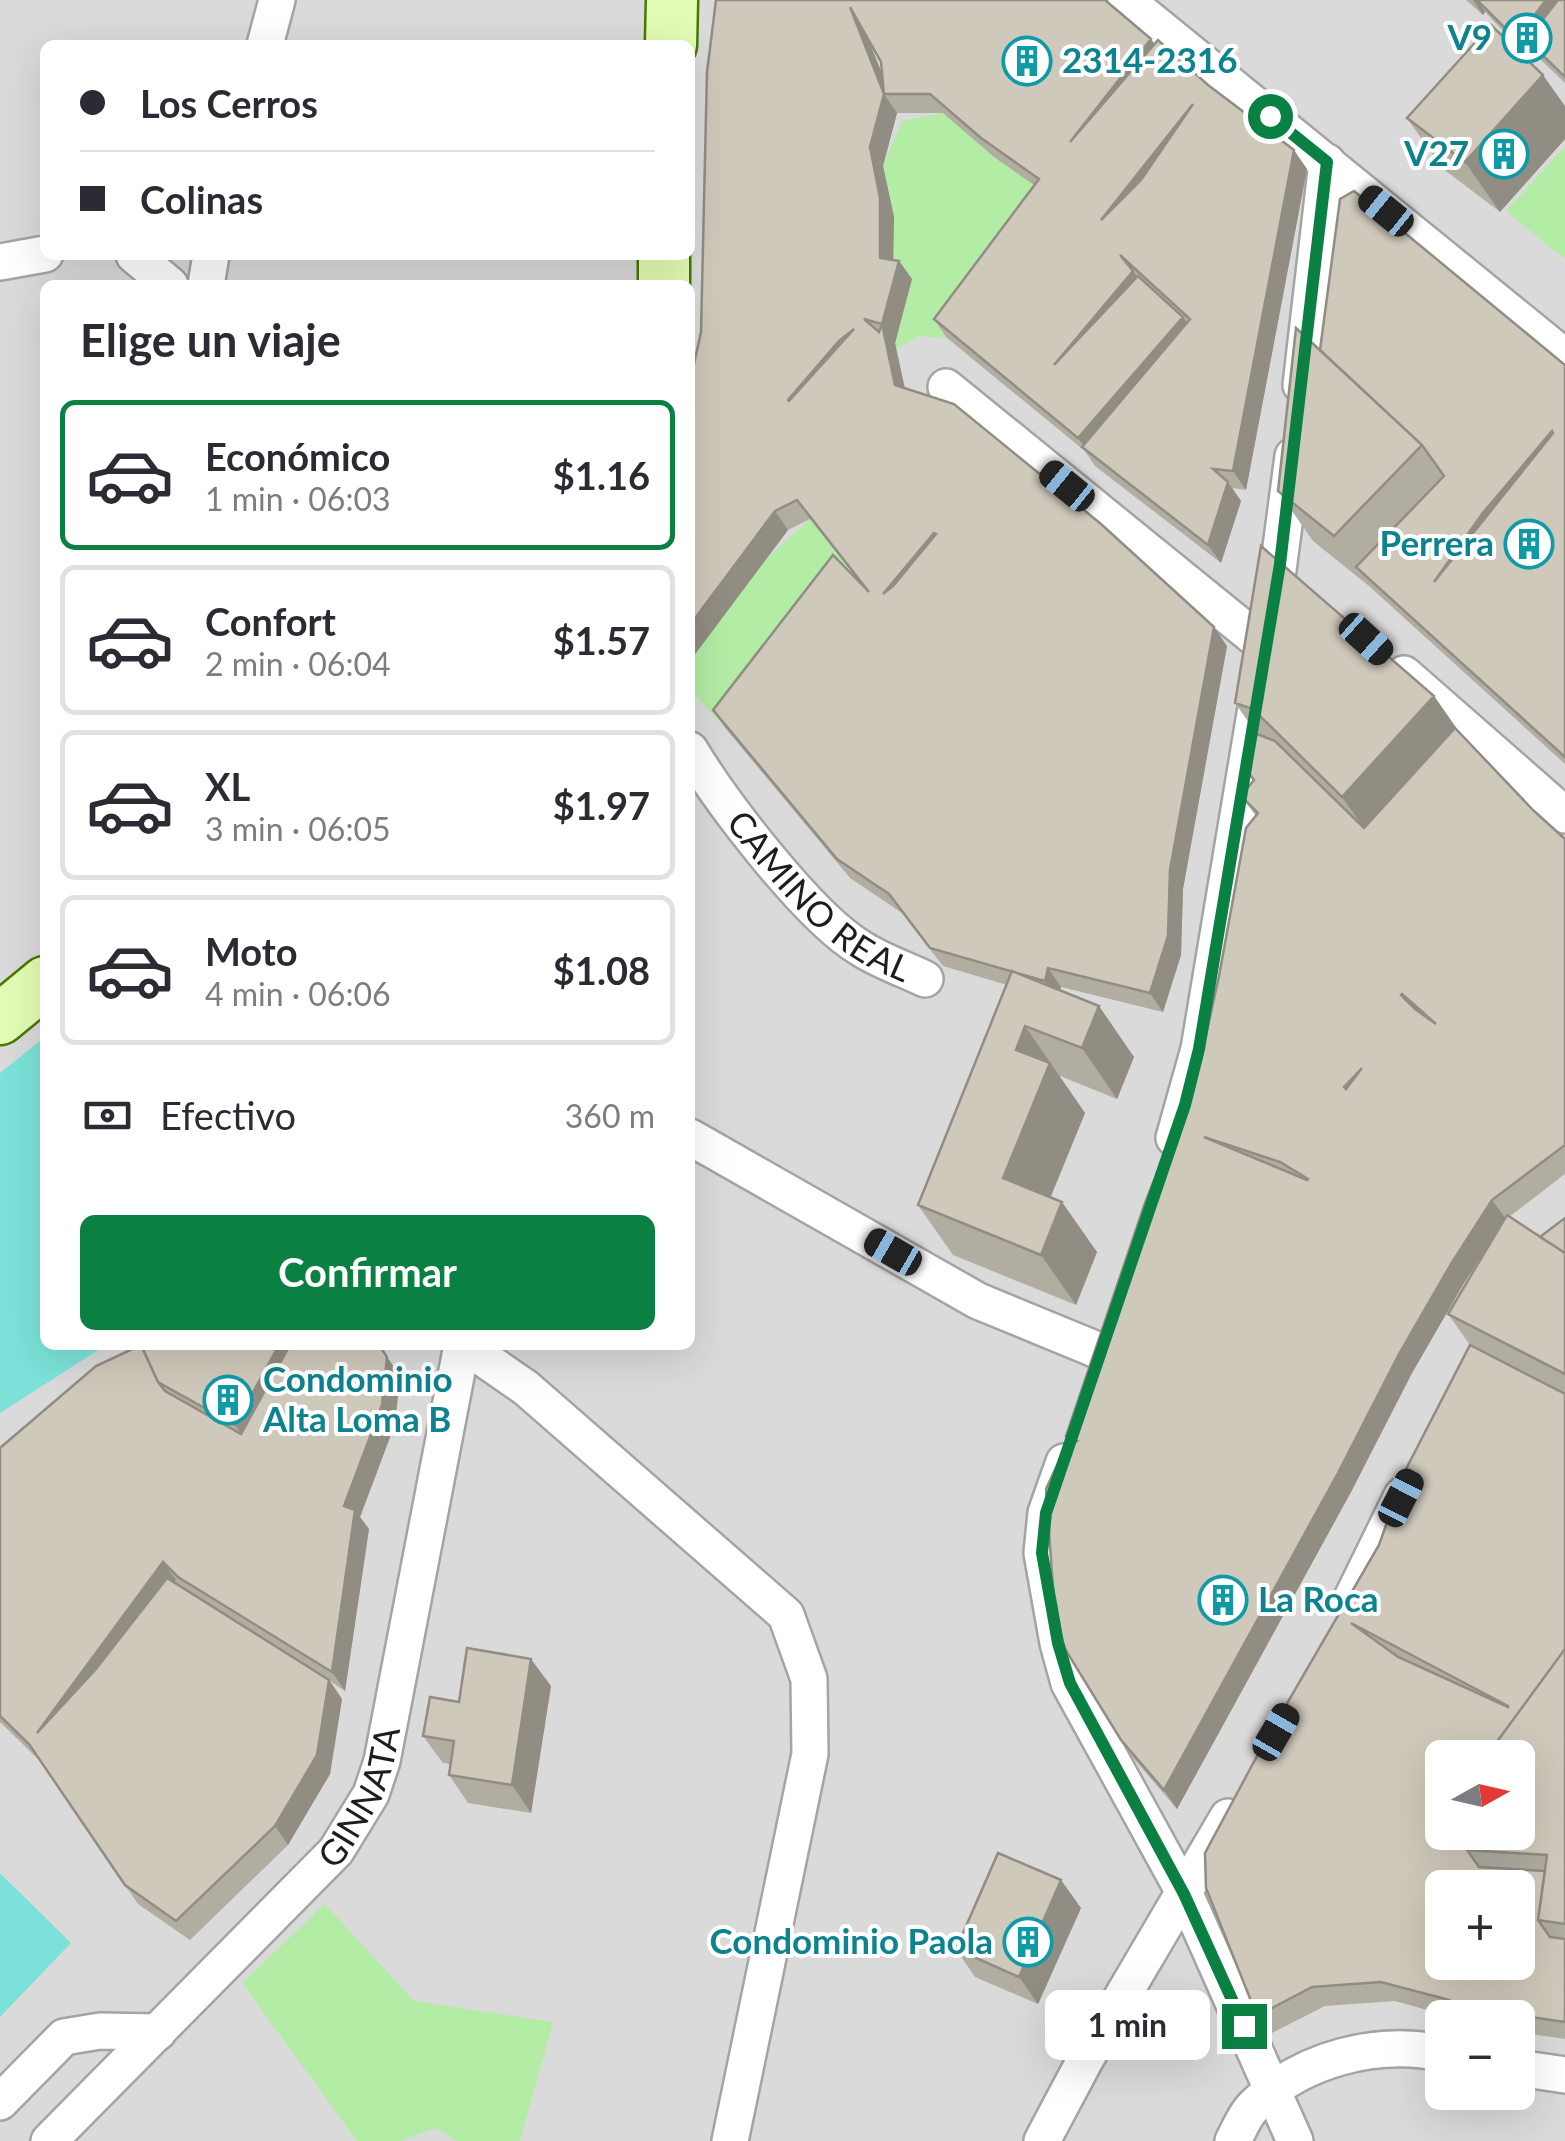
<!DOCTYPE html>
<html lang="es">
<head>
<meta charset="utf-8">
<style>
	:root { --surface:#fff; --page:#f7f7f7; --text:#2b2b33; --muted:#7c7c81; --line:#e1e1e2; --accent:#0b8043 }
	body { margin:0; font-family:Lato,sans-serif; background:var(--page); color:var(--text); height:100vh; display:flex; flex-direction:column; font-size:38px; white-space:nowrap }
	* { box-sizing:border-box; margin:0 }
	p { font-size:32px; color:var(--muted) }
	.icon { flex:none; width:55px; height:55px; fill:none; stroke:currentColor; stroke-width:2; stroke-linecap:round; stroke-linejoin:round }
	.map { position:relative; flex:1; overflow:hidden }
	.side { position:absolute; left:40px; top:280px; width:655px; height:1070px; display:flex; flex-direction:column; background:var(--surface); border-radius:15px; box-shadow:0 10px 40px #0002 }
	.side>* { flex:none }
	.guide { position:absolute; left:40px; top:40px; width:655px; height:220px; border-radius:15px; box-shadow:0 10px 40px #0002; display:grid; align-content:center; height:220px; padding:0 40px; background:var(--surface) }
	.needle { width:65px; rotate:82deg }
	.fabs { position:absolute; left:1425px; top:1740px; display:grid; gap:20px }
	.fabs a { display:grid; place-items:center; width:110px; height:110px; border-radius:15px; background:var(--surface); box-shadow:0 10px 40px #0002; font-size:50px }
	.end { position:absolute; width:45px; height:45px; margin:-22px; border:12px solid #0b8043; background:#fff; box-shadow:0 0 0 5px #fff }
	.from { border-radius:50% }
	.bubble { position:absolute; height:70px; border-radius:15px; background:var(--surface); box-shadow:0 10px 40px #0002; font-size:32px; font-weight:700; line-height:70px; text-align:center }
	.car { position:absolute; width:30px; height:60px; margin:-30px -15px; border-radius:12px; box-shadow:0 0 8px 2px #0007; background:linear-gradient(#222 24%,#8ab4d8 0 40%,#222 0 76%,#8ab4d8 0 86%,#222 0) }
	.guide b { display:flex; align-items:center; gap:35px; height:95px; font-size:38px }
	.guide b+b { border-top:2px solid var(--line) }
	.guide i { width:25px; height:25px; background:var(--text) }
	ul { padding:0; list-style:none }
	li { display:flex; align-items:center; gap:30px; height:150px; margin:0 20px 15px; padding:0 20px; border:5px solid var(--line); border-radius:15px }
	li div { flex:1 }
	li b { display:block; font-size:38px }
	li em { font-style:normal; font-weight:700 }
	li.selected { border-color:var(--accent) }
	li>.icon { width:90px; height:90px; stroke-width:1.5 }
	h2 { padding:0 40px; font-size:45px; line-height:120px }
	.pay { display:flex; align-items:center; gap:25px; height:110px; padding:0 40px; font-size:38px }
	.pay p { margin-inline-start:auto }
	.primary-button { display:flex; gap:20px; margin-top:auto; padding:20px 40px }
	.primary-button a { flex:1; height:115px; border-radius:15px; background:var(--accent); color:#fff; font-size:40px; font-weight:700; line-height:115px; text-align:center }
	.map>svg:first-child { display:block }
	.residential { fill:#dbdada; fill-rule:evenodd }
	.grass { fill:#b3eca5 }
	.pitch { fill:#7ce2d9 }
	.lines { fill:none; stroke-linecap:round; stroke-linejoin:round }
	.street-casing { stroke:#a4a4a4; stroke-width:40 }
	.secondary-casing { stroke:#477800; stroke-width:55 }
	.street { stroke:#fff; stroke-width:35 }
	.secondary { stroke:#e3fcb3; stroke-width:50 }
	.wall { fill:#b2ada1; fill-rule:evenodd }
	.shaded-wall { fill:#918d83 }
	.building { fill:#cfc9bb; stroke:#918d83; stroke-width:2.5; fill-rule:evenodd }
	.route { stroke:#0b8043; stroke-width:12 }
	.labels { text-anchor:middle; stroke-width:8; stroke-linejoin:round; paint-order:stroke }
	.culture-label { font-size:35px; font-weight:bold; fill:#0d838f; stroke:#fff; text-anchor:end }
	.street-label { font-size:35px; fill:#1d1d1d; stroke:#fff }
</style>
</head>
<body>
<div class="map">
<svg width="1565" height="2141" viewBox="0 0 1565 2141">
	<rect width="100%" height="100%" fill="#efeee2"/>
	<path class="residential" d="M0 0H1565V2141H0ZM45 45H690V255H45ZM45 285H690V1345H45ZM1442 1758H1518V1832H1442ZM1442 1888H1518V1962H1442ZM1442 2018H1518V2092H1442Z"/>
	<path class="grass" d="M943 113 1052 197 947 338 919 336 893 351 894 217 883 166 902 121Z
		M1565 146V259L1506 211Z
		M810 519 850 566 839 589 726 729 690 690V661L766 559Z
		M325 1904 414 2001 553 2022 520 2141H458L435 2128 400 2141H357L242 1983Z"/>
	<path class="pitch" d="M45 1037V1345H106L0 1413V1073Z
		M0 1873 71 1943 0 2017Z"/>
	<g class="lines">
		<g class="street-casing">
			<g id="street">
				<path d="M1126 0 1565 357"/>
				<path d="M265 45 277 0"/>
				<path d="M134 255 170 285"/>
				<path d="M0 262 45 254"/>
				<path d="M206 285 211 255"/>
				<path d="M1301 385 1327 162"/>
				<path d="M946 387 1266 647"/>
				<path d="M1273 608 1293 456"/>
				<path d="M1404 674 1565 815"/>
				<path id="s1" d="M690 750C722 803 809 918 862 949 881 961 904 969 925 979"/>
				<path d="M690 1137 978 1301 1102 1352"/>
				<path d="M1174 1138 1199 1049 1260 684"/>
				<path d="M464 1345 526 1388 786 1615 809 1679 810 1754 730 2141"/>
				<path d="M1064 1462 1046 1513 1042 1553 1058 1643 1069 1683 1185 1894 1295 2141"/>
				<path d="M1350 1602 1402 1496"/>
				<path d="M1518 2068 1565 2075"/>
				<path d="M0 2102 64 2037 100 2031 158 2032"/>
				<path id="s2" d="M49 2141 336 1851 371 1794 382 1761 462 1345"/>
				<path d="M1042 2141 1085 2060 1228 1817"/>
				<path d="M1233 2141C1239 2130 1244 2116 1253 2107 1302 2058 1377 2040 1442 2053"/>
			</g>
		</g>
		<g class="secondary-casing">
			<path id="secondary" d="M671 45 672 0
				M664 285V255
				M0 1019 45 982"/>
		</g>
		<use href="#street" class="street"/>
		<use href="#secondary" class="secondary"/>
	</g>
	<path class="wall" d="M716 0 1151 39 1155 45 1208 85 1307 169 1246 490 1232 488 1241 501 1221 563 1095 466 1085 451 947 338 934 319 1034 185 994 157 943 113H897L883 166 894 217 893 260 899 261 912 279 895 343 905 388 1227 646 1183 889 1181 955 1163 1012 1061 987 1060 991 1134 1057 1117 1099 1060 1076V1077L1085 1113 1050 1198 1097 1252 1076 1305 953 1255 918 1205 1007 985 943 966 902 913 850 878 726 729 713 710 861 584 810 519 788 530 690 661 701 332ZM868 39 881 62 883 75Z
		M1466 0H1565V83L1540 59 1535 51 1529 58 1485 12 1483 15Z
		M1565 106V139L1500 212 1442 168 1407 118Z
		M1320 350 1565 365V764L1369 586 1313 541 1278 491Z
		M1434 696 1456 728 1533 810 1565 839V1174L1509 1217 1540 1237 1565 1218V2039L1518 2032V2018H1456L1395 2001 1325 2006 1270 2034 1257 2016 1379 1545 1470 1345 1448 1314 1492 1240 1464 1283 1412 1373 1351 1492 1177 1809 1134 1759 1121 1740 1071 1444 1066 1436 1199 1067 1256 816 1241 796 1254 780 1257 734 1235 703Z
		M96 1366 400 1376 395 1424 360 1517 369 1529 345 1691 330 1681 342 1699 330 1774 288 1845 190 1940 138 1904 41 1762 0 1722V1448Z
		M551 1686 531 1813 468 1803 449 1775 450 1764 443 1763 423 1736 459 1702Z
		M1081 1908 1038 2004 975 1977 956 1949Z"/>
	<path class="shaded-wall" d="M1473 0H1477L1485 12 1483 15Z
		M1546 0H1565L1527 40 1535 51 1529 58 1516 39Z
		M850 7 863 26 890 94H884Z
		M1151 39 1164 58 1070 142Z
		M1543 75 1565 106V139L1500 212 1465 162Z
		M884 94 897 113 883 166 894 217 893 277 880 258 870 147Z
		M1193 104 1206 123 1101 220Z
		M1294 150 1307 169 1246 490 1233 471Z
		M899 261 912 279 895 343 908 404 895 385 882 324Z
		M1133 271 1146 289 1054 365Z
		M1183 317 1196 335 1088 452 1078 438Z
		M839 341 853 360 801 419 788 400Z
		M1552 431 1565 450 1434 582 1482 514Z
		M1228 482 1241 501 1221 563 1208 545Z
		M775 511 788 530 690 661V625Z
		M934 533 947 551 883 594Z
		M1214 627 1227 646 1183 889 1181 955 1163 1012 1150 993 1170 870Z
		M1434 696 1469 746 1377 847 1342 797Z
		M1048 968 1061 987 1058 1000 1045 981Z
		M1099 1006 1134 1057 1117 1099 1082 1048Z
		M1025 1026 1085 1113 1038 1228 1003 1178 1016 1050Z
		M1492 1200 1506 1219 1464 1283 1412 1373 1351 1492 1177 1809 1164 1790 1399 1354 1451 1264Z
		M1062 1202 1097 1252 1076 1305 1041 1255Z
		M279 1345H313L254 1452 235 1425Z
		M379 1345 400 1376 395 1424 360 1517 369 1529 345 1691 332 1672 344 1506Z
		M163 1562 176 1580 50 1752 37 1733Z
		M531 1659 551 1686 531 1813 512 1785Z
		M329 1680 342 1699 330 1774 288 1845 275 1826Z
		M1061 1880 1081 1908 1038 2004 1019 1977Z"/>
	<path class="building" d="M716 0H1105L1151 39 1070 142 1158 40 1208 85 1294 150 1233 471 1213 469 1228 482 1208 545 1082 447 1190 319 1120 255 1133 271 1054 365 1138 276 1183 317 1078 438 934 319 1039 179 981 138 930 94H884L870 147 880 198V258L899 261 882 324 895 385 954 404 1101 524 1214 627 1170 870 1168 936 1150 993 1048 968 1045 981 930 948 889 894 837 859 713 710 833 555 869 592 797 500 775 511 690 625V382L701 332 707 72ZM850 7 881 62 884 94ZM1193 104 1141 180 1101 220ZM864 319 882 324 879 332ZM854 329 789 401 788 400 839 341ZM934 533 936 534 893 586 883 594Z
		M1477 0H1546L1516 39Z
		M1558 0H1565V77L1527 40Z
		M1491 25 1543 75 1465 162 1407 118Z
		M1354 191 1565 365V757L1356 567 1444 476 1422 445 1320 350 1340 199ZM1552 431 1553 433 1434 582 1482 514Z
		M1296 328 1422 445 1334 536 1278 491Z
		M1261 546 1434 696 1342 797 1253 709 1235 703Z
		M1455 728 1533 810 1565 839V1145L1492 1200 1451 1264 1399 1354 1338 1473 1164 1790 1121 1740 1065 1649 1055 1616 1046 1489 1065 1448 1077 1441 1066 1436 1145 1203 1199 1067 1219 976 1246 828 1258 813 1241 796 1254 780 1242 764 1257 734 1275 741 1364 828ZM1402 994 1436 1024 1415 1009 1401 995ZM1362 1068 1346 1089 1344 1087ZM1204 1137 1280 1162 1308 1179 1307 1180Z
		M1012 971 1099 1006 1082 1048 1025 1026 1016 1050 1050 1063 1003 1178 1062 1202 1041 1255 918 1205Z
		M1507 1215 1565 1253V1374L1448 1314Z
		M1565 1218V1253L1540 1237Z
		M141 1345H279L235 1425 158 1382Z
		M141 1345 158 1382 165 1391 241 1434 290 1345H379L387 1357 382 1405 344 1506 355 1510 332 1672 178 1577 163 1562 37 1733 96 1669 167 1578 329 1680 317 1755 275 1826 176 1921 125 1885 29 1744 0 1716V1448L96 1366Z
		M1470 1345 1565 1394V1649L1485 1758H1442V1832H1464L1467 1850 1479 1867 1545 1871 1538 1920 1550 1937 1565 1939V2022L1457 2006 1449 2000 1381 1982 1312 1987 1257 2016 1206 1888 1205 1853 1264 1743 1379 1545 1405 1471ZM1351 1623 1508 1706V1707L1398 1657ZM1442 1888H1518V1962H1442Z
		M467 1648 531 1659 512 1785 449 1775 454 1741 423 1736 430 1697 459 1702Z
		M1565 1649V1924L1538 1920 1547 1855 1467 1850 1464 1832H1518V1758H1485Z
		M998 1853 1061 1880 1019 1977 956 1949Z"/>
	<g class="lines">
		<path class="route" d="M1244 2026 1184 1894 1070 1683 1058 1643 1042 1553 1046 1513 1185 1105 1199 1049 1280 564 1327 162 1270 116"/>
	</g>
	<defs>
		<g id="building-ring" transform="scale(2.5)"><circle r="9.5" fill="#fff" stroke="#0f9aa8" stroke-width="1.5"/><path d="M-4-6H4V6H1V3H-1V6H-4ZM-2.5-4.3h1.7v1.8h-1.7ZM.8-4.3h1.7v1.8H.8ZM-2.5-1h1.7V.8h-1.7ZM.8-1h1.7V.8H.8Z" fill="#0f9aa8"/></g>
	</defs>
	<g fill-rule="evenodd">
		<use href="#building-ring" x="1527" y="38"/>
		<use href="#building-ring" x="1027" y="61"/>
		<use href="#building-ring" x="1504" y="154"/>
		<use href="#building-ring" x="1529" y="544"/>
		<use href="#building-ring" x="228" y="1400"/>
		<use href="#building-ring" x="1223" y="1600"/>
		<use href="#building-ring" x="1028" y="1942"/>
	</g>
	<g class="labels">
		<g class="culture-label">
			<text x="1492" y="50">V9</text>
			<text x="1062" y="73" text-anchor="start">2314-2316</text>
			<text x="1469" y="166">V27</text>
			<text x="1494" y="556">Perrera</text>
			<text x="263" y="1392" text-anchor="start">Condominio<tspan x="263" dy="40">Alta Loma B</tspan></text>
			<text x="1258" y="1612" text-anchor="start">La Roca</text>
			<text x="993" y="1954">Condominio Paola</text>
		</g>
		<g class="street-label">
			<text dy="12" stroke="none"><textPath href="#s1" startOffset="198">CAMINO REAL</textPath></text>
			<text dy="12" stroke="none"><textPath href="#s2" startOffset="468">GINNATA</textPath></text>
		</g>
	</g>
</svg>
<div class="fabs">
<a><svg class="needle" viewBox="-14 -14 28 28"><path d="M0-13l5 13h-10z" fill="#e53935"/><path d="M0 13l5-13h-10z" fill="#7c7c81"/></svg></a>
<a>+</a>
<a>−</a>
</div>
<i class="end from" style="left:1270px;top:116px"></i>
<i class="end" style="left:1244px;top:2026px"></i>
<div class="bubble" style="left:1045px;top:1990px;width:165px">1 min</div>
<i class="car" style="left:1386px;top:211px;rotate:309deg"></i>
<i class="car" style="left:1067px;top:486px;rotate:309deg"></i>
<i class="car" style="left:1366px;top:639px;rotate:132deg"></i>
<i class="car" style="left:893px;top:1252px;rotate:300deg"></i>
<i class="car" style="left:1401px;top:1498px;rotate:27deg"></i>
<i class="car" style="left:1276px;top:1732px;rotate:30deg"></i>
<div class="guide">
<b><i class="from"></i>Los Cerros</b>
<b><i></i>Colinas</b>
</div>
<section class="side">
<h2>Elige un viaje</h2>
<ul>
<li class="selected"><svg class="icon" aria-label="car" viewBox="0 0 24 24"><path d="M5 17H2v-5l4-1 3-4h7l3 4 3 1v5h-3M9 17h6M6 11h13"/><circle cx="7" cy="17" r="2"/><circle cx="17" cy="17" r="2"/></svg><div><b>Económico</b><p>1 min · 06:03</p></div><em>$1.16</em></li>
<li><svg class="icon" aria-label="car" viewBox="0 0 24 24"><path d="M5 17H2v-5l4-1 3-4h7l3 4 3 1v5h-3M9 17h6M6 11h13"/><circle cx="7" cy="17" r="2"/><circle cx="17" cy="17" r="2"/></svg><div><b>Confort</b><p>2 min · 06:04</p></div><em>$1.57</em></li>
<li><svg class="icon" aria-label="car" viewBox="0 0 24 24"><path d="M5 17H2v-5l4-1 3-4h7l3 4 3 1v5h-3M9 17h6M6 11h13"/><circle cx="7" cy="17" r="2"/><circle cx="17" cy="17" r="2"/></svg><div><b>XL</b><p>3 min · 06:05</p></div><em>$1.97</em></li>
<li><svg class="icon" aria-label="car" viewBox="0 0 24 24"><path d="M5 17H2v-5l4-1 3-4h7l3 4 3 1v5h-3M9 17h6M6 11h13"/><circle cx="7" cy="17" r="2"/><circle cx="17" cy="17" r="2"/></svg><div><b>Moto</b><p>4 min · 06:06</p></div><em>$1.08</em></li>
</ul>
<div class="pay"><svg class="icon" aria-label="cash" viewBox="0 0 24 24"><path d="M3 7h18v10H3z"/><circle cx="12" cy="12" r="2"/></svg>Efectivo<p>360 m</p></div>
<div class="primary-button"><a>Confirmar</a></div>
</section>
</div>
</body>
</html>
